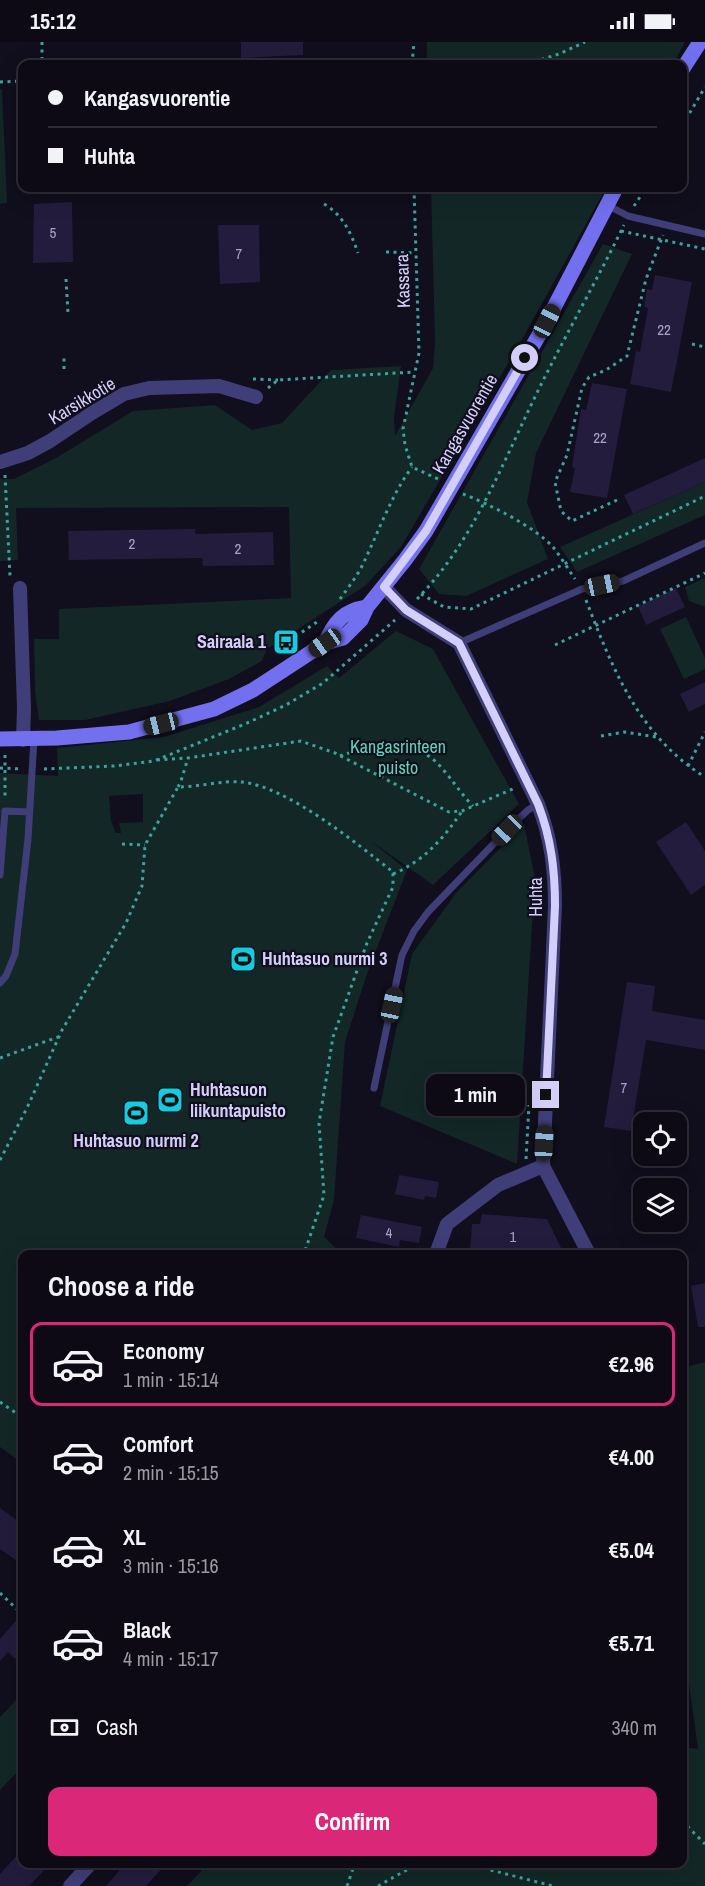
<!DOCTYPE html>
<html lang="en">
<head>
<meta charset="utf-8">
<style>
	:root { --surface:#0d0a16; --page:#16131f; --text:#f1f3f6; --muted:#9a9aa1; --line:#2d2b35; --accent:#db2777 }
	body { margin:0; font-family:"Archivo Narrow",sans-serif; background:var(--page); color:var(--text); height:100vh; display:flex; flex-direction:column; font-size:22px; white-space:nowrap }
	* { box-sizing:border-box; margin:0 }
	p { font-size:20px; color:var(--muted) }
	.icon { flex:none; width:33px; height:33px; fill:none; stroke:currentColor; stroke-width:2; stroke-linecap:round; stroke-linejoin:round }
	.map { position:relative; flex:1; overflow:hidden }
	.sheet { position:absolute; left:18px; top:1208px; width:669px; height:618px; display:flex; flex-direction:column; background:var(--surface); border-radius:12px; box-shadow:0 6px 24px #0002,0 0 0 2px var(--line) }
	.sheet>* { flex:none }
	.banner { position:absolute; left:18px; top:18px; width:669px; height:132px; border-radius:12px; box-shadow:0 6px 24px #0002,0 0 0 2px var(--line); display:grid; align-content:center; height:132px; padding:0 30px; background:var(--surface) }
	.controls { position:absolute; left:633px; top:1070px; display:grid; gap:12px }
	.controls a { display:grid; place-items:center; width:54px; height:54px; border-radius:12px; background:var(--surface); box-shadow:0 6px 24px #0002,0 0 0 2px var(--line); font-size:30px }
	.end { position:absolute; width:27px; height:27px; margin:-14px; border:8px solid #d4cffa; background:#111; box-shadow:0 0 0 3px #111 }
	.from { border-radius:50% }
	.bubble { position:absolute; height:42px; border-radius:12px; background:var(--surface); box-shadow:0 6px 24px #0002,0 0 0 2px var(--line); font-size:20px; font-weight:700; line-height:42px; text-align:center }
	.car { position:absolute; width:18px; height:36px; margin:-18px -9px; border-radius:8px; box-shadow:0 0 4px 2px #0007; background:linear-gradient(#222 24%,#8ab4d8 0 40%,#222 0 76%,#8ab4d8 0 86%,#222 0) }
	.banner b { display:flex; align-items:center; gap:21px; height:57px; font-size:22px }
	.banner b+b { border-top:2px solid var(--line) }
	.banner i { width:15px; height:15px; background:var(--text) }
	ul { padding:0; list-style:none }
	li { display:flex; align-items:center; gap:18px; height:84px; margin:0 12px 9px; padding:0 18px; border:3px solid transparent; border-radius:12px }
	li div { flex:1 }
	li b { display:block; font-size:22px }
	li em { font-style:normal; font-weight:700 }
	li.on { border-color:var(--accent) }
	li>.icon { width:54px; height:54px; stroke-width:1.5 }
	h2 { padding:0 30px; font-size:27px; line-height:72px }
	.pay { display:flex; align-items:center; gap:15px; height:66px; padding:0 30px; font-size:22px }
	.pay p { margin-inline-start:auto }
	.button { display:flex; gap:12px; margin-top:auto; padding:12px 30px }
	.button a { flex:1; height:69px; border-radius:12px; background:var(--accent); color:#fff; font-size:24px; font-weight:700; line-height:69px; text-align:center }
	.status { display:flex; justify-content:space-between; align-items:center; height:42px; padding:0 30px; background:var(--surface); direction:ltr }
	.status svg { height:16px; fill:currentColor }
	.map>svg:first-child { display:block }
	.green { fill:#122726; fill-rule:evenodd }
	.building { fill:#231c3c }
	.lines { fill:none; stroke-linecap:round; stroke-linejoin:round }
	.path { stroke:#39a49e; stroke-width:3; stroke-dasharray:3 4.5; stroke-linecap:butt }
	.service { stroke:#403e78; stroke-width:7 }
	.minor { stroke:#403e78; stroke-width:14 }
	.secondary { stroke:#7370f0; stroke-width:15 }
	.route { stroke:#d4cffa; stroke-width:8 }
	.labels { text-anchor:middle; stroke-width:4.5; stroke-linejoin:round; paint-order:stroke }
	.number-label { font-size:15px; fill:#a8a2ca }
	.street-label { font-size:18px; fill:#d4cffa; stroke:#110e1d }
	.poi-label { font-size:18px; font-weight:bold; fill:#d4cffa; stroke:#110e1d; text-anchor:start }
	.park-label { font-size:18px; fill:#63d2b6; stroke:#110e1d }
</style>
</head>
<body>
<div class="status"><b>15:12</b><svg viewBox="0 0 49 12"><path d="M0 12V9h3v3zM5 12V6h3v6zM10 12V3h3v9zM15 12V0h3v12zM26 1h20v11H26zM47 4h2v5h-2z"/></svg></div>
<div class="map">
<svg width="705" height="1844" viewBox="0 0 705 1844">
	<rect width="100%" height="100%" fill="#110e1d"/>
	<path class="green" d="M427 0H685L673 22H427Z
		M2 47 7 161 0 162V48Z
		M431 146H606L524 294 401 505 365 544 267 607 262 619 229 637 170 659 85 678H39L35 650 34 597H59V567L291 556 289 465 16 466 18 518 0 519V437H14L56 416 133 369 215 363 252 388 282 381 331 328 401 324 394 375 395 394 433 326 435 301Z
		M603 202 632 212 536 411 527 460 548 517 466 554 439 552 419 527Z
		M705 440V473L577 530 560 505Z
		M705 536V565L689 559 685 545Z
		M686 575 705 616V627L684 637 660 587Z
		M396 589 433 607 519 762 433 843 371 799 407 828 367 932 345 1000 334 1158 324 1195 340 1210 339 1212H22V1421L0 1405V731L58 734 57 706 164 695 259 665 327 624 339 636ZM143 752V780L119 781 121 791H116L111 779 109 754Z
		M524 782 535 836 517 1122 380 1064 412 912 456 851Z
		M705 1320V1844H187L209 1821H346L359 1826 366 1821H682L683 1705 698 1707 682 1591V1326Z
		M22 1652V1725L0 1748V1675Z"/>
	<path class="building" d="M241 0H303V13L241 16Z
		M72 160 73 220 33 221 34 162Z
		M218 183H259L260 240 220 242Z
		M655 233 692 240 671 350 630 342 636 309 640 310 648 266 644 265 647 247 652 248Z
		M592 341 627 347 607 456 570 450 575 426 572 425 581 367 586 368Z
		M705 416V440L633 472 624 453Z
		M195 487V492L273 490 274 523 203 524 202 516 69 518 68 489Z
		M676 546 685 565 646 583 638 564Z
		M705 640V662L689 670 680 652Z
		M686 780 705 809V843L691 853 656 800Z
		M627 940 655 944 652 969 705 978V1008L646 998 631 1089 604 1085Z
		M399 1133 439 1140 436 1156 425 1154 424 1158 395 1152Z
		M482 1172 547 1177 564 1212H523L522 1210 488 1207 487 1212H470L472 1182H480Z
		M361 1173 422 1185 419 1201 400 1198 399 1205 356 1196Z
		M705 1241V1285H698L691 1244Z
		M0 1466 22 1482V1522L0 1507Z
		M22 1572V1608L15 1617 8 1610 0 1619V1597Z
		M22 1808V1821H51L29 1844H0V1832Z
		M126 1821H167L146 1844H106Z"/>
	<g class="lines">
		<path class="path" d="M42 0V22
			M412 22 414 0
			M527 22 559 12 585 0
			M0 40 22 39
			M682 84 705 45
			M414 146 419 311 403 387 405 403 412 425 438 437
			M324 162C343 173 351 191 358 211
			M634 164 646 146
			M621 189 705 207
			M386 210 416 211
			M66 237 68 271
			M692 302 705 305
			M64 327V313
			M253 337 278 338
			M268 346 278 338 414 330
			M5 433 10 534
			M463 452C489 462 535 485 553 505 561 515 568 527 575 537
			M617 458 572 479 561 469 555 440 567 413 582 346 589 335 606 328 627 314 646 237 663 193
			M421 552 444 565 471 567 705 454
			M340 557C347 547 355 537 361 526 378 492 390 455 412 425
			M417 557C472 501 500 427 534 357 562 299 595 242 624 183
			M586 558C613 628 639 694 705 735
			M555 603 705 531
			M277 607 317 580
			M601 694 625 690 656 695
			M5 713V758
			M340 714C374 702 414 695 440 724 452 737 461 752 473 764
			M157 718 188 716 301 699 335 711 449 770 462 769 515 746
			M688 724 705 690
			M0 726 22 727
			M44 727 114 724 154 719 245 682 286 663 323 641 395 578
			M178 745 181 739 188 716
			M122 802 145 803
			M393 832C424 819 444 796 462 769
			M0 1016 58 995
			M526 1117 529 1063
			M0 1118 27 1066 62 988 126 881 142 844 145 803 178 745C198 745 224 738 242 740 288 745 356 801 393 830V845L367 901 333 995 319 1081 324 1153 304 1212
			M0 1360 22 1375
			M0 1551 22 1572
			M682 1779 705 1802
			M433 1821 457 1825 471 1823
			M470 1821 471 1823 553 1844
			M347 1844 355 1821
			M378 1844 419 1821"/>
		<path class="service" d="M607 163 628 174 705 192
			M459 601 582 547 623 539 705 501
			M0 833 5 769 29 770
			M0 941 6 934 15 912 28 797 34 697
			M374 1046 402 913 414 889 428 870 507 788 528 768 538 762"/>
		<path class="minor" d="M0 420 28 411 50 399 92 371 124 352 149 346 219 344 256 355
			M384 545 406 568 459 601 538 762C551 796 555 827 555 864L543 1124 589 1212
			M20 546 24 667 23 698
			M436 1212 447 1182 498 1143 543 1124
			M70 1844 91 1821"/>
		<path class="secondary" d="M682 28 700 0
			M325 601C335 579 343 569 367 565
			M0 697 57 696 129 690 214 667 253 648 325 601 343 596 361 578 367 565 405 518 426 489 547 279 616 146"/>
	</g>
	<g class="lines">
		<path class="route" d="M525 316 426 489 384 545 406 568 459 601 538 762C551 796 555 827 555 864L546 1053"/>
	</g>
	<defs>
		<g id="bus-square" transform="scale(1.35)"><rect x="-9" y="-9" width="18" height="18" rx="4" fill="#17cbdf" stroke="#110e1d"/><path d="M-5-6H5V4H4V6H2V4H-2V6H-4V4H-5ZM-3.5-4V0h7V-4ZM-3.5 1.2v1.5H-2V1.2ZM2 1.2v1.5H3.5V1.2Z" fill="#111"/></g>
		<g id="stadium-square" transform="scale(1.35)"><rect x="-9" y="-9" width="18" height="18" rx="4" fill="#17cbdf" stroke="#110e1d"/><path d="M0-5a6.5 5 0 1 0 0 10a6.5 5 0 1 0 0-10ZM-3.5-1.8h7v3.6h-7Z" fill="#111"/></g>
	</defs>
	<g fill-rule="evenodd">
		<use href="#bus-square" x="286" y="600"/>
		<use href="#stadium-square" x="243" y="917"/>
		<use href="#stadium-square" x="170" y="1058"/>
		<use href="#stadium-square" x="136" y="1071"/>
	</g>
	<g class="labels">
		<g class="number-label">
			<text x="53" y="196">5</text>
			<text x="239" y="217">7</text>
			<text x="664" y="293">22</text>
			<text x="600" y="401">22</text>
			<text x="132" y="507">2</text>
			<text x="238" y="512">2</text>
			<text x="624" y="1051">7</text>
			<text x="389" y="1196">4</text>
			<text x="513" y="1200">1</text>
		</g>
		<g class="street-label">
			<text transform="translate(403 239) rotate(-92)" y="6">Kassara</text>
			<text transform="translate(82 359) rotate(-31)" y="6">Karsikkotie</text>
			<text transform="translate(465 382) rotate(-60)" y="6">Kangasvuorentie</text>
			<text transform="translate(536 855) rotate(-90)" y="6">Huhta</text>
		</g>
		<g class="poi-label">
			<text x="266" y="606" text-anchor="end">Sairaala 1</text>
			<text x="262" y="923">Huhtasuo nurmi 3</text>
			<text x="190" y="1054">Huhtasuon<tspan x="190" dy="21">liikuntapuisto</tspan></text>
			<text x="136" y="1105" text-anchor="middle">Huhtasuo nurmi 2</text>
		</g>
		<g class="park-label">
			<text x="398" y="711">Kangasrinteen<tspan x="398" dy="21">puisto</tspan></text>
		</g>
	</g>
</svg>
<div class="controls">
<a><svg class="icon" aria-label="locate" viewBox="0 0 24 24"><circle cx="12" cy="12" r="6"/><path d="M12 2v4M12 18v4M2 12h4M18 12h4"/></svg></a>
<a><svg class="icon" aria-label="layers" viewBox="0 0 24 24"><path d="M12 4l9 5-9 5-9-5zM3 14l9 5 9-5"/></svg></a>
</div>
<i class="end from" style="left:525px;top:316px"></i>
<i class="end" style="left:546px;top:1053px"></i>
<div class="bubble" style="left:426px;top:1032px;width:99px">1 min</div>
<i class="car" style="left:547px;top:279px;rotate:27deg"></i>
<i class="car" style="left:602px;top:543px;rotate:78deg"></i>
<i class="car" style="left:325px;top:601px;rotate:235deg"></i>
<i class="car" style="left:161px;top:682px;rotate:256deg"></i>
<i class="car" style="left:507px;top:788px;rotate:224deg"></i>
<i class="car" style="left:392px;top:963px;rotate:12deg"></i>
<i class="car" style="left:544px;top:1101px;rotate:3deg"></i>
<div class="banner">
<b><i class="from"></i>Kangasvuorentie</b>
<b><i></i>Huhta</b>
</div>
<section class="sheet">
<h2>Choose a ride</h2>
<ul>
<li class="on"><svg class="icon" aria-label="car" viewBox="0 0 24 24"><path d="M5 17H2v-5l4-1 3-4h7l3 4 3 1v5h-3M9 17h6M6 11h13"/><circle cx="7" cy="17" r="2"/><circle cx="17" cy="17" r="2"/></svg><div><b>Economy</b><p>1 min · 15:14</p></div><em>€2.96</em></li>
<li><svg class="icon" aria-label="car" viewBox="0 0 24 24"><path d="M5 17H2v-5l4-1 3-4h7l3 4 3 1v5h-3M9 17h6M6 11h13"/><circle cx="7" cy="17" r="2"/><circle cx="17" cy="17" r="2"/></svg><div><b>Comfort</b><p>2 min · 15:15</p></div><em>€4.00</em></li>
<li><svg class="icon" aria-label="car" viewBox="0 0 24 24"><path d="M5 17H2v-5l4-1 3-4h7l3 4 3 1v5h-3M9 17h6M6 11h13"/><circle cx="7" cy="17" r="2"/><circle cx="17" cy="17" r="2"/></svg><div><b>XL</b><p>3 min · 15:16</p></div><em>€5.04</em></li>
<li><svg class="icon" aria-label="car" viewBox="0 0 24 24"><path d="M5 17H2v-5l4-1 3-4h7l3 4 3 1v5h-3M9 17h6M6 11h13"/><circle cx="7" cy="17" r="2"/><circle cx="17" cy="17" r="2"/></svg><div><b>Black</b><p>4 min · 15:17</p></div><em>€5.71</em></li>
</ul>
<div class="pay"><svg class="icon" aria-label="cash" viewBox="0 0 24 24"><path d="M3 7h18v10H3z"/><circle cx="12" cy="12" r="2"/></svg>Cash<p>340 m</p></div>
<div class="button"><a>Confirm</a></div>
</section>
</div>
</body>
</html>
